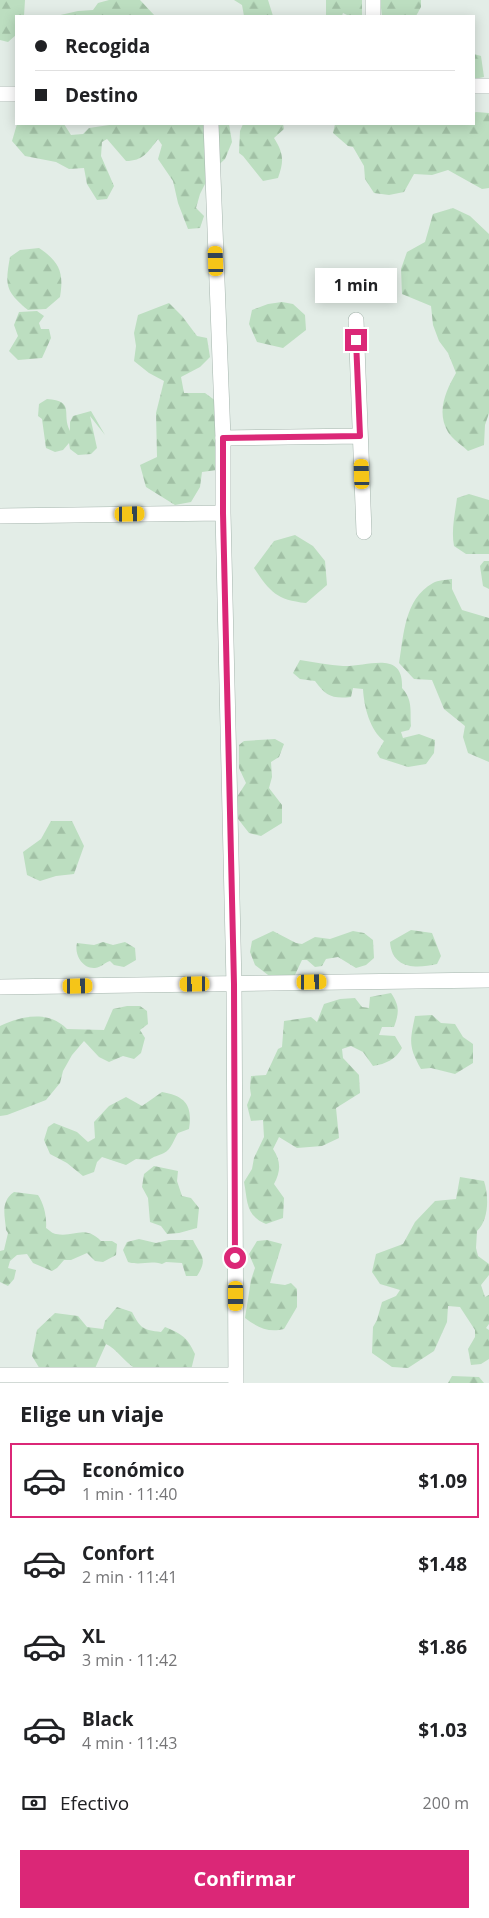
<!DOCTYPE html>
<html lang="es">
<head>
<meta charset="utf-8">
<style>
	:root { --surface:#fff; --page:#f2f2f2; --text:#202124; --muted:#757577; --line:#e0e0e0; --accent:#db2777 }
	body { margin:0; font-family:"Open Sans",sans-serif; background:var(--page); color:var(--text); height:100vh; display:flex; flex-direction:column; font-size:19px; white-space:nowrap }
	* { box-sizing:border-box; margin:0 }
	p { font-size:16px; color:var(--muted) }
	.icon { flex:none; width:28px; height:28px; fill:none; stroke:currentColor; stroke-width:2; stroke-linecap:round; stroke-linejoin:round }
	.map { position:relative; height:1383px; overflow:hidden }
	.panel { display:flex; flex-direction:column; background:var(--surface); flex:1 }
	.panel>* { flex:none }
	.top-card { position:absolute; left:15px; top:15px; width:460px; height:110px; border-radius:0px; box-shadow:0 2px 12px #0003; display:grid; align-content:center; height:110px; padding:0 20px; background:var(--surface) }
	.end { position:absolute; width:22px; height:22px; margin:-11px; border:6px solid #db2777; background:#fff; box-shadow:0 0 0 2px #fff }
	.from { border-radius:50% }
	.bubble { position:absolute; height:35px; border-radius:0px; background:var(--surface); box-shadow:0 2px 12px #0003; font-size:16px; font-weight:700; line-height:35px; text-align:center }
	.car { position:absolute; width:15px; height:30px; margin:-15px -8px; border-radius:6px; box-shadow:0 0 4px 1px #0007; background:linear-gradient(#f5c518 24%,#345 0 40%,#f5c518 0 76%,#345 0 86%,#f5c518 0) }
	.top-card b { display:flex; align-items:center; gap:18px; height:48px; font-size:19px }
	.top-card b+b { border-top:1px solid var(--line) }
	.top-card i { width:12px; height:12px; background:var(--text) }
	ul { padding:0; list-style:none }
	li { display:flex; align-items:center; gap:15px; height:75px; margin:0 10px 8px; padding:0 10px; border:2px solid transparent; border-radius:0px }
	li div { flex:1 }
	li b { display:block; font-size:19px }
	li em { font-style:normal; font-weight:700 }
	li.current { border-color:var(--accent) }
	li>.icon { width:45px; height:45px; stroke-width:1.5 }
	h2 { padding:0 20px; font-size:22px; line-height:60px }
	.pay { display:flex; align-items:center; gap:12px; height:55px; padding:0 20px; font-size:19px }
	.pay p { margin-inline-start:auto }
	.primary-button { display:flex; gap:10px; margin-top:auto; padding:10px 20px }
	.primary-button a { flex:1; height:58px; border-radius:0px; background:var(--accent); color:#fff; font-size:20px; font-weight:700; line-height:58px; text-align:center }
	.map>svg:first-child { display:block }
	.forest { fill:url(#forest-firs) }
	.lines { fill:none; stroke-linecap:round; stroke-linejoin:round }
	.lane-casing { stroke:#a5b5ad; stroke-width:16 }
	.street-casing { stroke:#a5b5ad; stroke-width:16 }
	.lane { stroke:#fff; stroke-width:15 }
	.street { stroke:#fff; stroke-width:15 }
	.route { stroke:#db2777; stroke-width:6 }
</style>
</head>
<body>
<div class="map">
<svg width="489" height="1383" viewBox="0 0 489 1383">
	<defs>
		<pattern id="forest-firs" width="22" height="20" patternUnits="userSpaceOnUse" patternTransform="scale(1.25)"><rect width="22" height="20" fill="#bcdec0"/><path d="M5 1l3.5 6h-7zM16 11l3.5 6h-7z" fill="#a1c0a5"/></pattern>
	</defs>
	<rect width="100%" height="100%" fill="#e3ede7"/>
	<path class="forest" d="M0 0H25L24 16H16V35L8 42 0 40Z
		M109 0H140L155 16H56L78 11 93 10 98 3Z
		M234 0H268L273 16H244L242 5Z
		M326 0H362V16H349L343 13 342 16H326Z
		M380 0H421V7L416 16H382Z
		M474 54 481 56 484 77 474 79Z
		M476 112 489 113V188L482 189 448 170 432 175 414 174 404 192 389 195 374 193 365 179 364 166 353 147 348 146 333 133 335 124H474V113Z
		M17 124H64L71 135 83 134 89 128 116 124H229L232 142 225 159 211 172 200 194 196 208 204 216 200 228 188 229 178 203 173 181 158 159 162 145 158 139C148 152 143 161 126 161L107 139 102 142 101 156 114 186 107 199 97 200 87 184 84 168 69 169 56 162 25 156 12 141Z
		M243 124H283L284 129 274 138C284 154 284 161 278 178L263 181 243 156 239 153 240 131Z
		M453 208 470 216 489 234V413L485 425 484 445 468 451C462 445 452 439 448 432 436 412 446 390 456 373L448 353 439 341 433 325 431 306 402 294 401 269 407 252 425 242 433 214Z
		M39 248C60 262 64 273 60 297L46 309 28 310C5 291 5 285 10 257L20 250Z
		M282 302 293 304 305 315 306 330 283 348 257 342 249 324 252 310 268 304Z
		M169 303 182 316 197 336 207 338 210 357 200 367 181 377 184 393H205L224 407V469L202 472 200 487 191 502 175 505 146 487 140 465 157 457 156 413 164 381 149 373 134 361 136 346 134 333 138 315Z
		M37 311 44 316 39 323 41 329H49L51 338 42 358 18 360 9 351 18 336 14 325 19 312Z
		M47 399C76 401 61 414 70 431V422L73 416 91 411 105 435 90 416 97 448 91 454 78 455 70 449 69 443 63 450 55 452 46 448 42 419 38 416 39 404Z
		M469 494 489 500V554H466L454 546C451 530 455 514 457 498Z
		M295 535 313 546 325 561 327 585 306 603C277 600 270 592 254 568L274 541Z
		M484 561H489V589L483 586 480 566Z
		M452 579V589L462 610 489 618V762L468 753 463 737 465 726 444 709 432 680 414 679 399 663C404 635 404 599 433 583 438 580 446 580 452 579Z
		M300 660C314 662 329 665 343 666 367 667 404 649 402 688 413 700 410 711 411 726L409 730 401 732 403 738 419 734 435 740 434 753 426 764 408 767 380 758 377 753 384 741C370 730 364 707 363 689L353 688 351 697C332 699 326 696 315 681L300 679 293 673Z
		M275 739 284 744 279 757 271 762 272 777 269 788 282 805V823L261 836 249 833 235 815 233 803 246 783 239 768V745L244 741Z
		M51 821H72L84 846 74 874 56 876 40 881 27 875 23 852 41 839Z
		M411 930 432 933 441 956 437 964C416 969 392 969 390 942Z
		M273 931 296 943 302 944 315 937 330 939 353 931 364 933 373 940 374 958 366 965 356 968 338 957 326 959 322 966 315 967 307 960H302L294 977 272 978 255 965 250 952 252 941Z
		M103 942 113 945 125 942 135 948 136 960 124 967 114 965 110 961C104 963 102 967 95 968 82 969 74 954 77 943L94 945Z
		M391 993C400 1006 399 1013 394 1027H382L379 1035 395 1036 402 1048C396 1059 386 1064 373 1066L363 1052 351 1046 342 1049 343 1058 359 1075 360 1093 336 1108 339 1138 322 1146 297 1148 279 1137 273 1149C281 1161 281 1171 274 1184L284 1198 283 1218 266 1224C245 1215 248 1202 244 1182L252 1169 254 1158 264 1137 263 1120 251 1121 247 1105 251 1095 250 1088 251 1076 266 1075 278 1049 282 1047 284 1021 311 1017 317 1022 324 1004 340 999 355 998 362 1007 369 1008 370 997Z
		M127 1006H140L147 1011 148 1024 140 1030 145 1038 141 1053 134 1059 123 1056 109 1062 99 1057 84 1041 72 1055 63 1071 60 1083 46 1100 7 1115 0 1116V1026C22 1016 48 1010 67 1029L104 1030 113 1009Z
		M432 1015 441 1023 455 1024 463 1037 473 1044V1063L455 1074 431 1068 421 1069C408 1046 410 1041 415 1016Z
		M162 1092C185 1096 193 1105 189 1129L178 1133C174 1139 171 1150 164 1153 158 1156 154 1156 149 1160L136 1159 126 1165 102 1157 97 1162 94 1172 83 1176 67 1163 50 1154 44 1140 48 1127 54 1123 77 1132 88 1142 95 1138 94 1122 109 1106 126 1097 142 1106Z
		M154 1166 178 1171 177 1181 182 1196 191 1198 199 1208 197 1228 179 1233 167 1234 161 1226 150 1222 148 1198 142 1187 144 1174Z
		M460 1177 484 1181C489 1196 489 1220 477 1231L476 1248 478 1256 489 1264V1275L481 1285 485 1297 489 1295V1324L486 1328 489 1330V1359L481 1364 471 1365 468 1349 475 1337V1330L460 1307 448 1306 447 1322 434 1351 408 1368 392 1367 372 1353 373 1327 377 1320 382 1302 396 1296 400 1290 380 1284 372 1272 376 1254 403 1244 415 1222 435 1201 456 1199Z
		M14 1192 38 1195C44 1204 47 1217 46 1228 49 1230 53 1234 56 1234 74 1238 84 1224 101 1241H112L117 1244 116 1255 103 1262 95 1261 87 1253 71 1260H64L57 1268 52 1271 33 1263 27 1254 17 1255 10 1261 8 1268 16 1270 14 1279 8 1286 0 1282V1251L4 1250 8 1233 6 1230C5 1215 0 1202 14 1192Z
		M139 1239 156 1243 169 1240H193C200 1255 209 1258 197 1276H186L182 1263 166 1262 162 1264C149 1260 141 1266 128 1262L123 1250 127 1242Z
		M267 1240 282 1244 270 1283 285 1285 291 1283 297 1289V1307L284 1329C268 1333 257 1327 245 1318L251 1280 255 1268 249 1254 257 1241Z
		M117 1307 132 1312C140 1328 143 1330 161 1332L165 1327C182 1334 187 1337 195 1354L191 1370C180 1370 142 1373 136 1369 124 1362 117 1349 106 1344L92 1375 79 1383H60L54 1381 43 1374 32 1356 37 1330 55 1313 78 1316 87 1327 103 1329 105 1321Z
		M452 1376 479 1377 484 1383H448Z"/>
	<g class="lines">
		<g class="lane-casing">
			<path id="lane" d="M356 320 364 532
				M223 438 360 436"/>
		</g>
		<g class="street-casing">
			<path id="street" d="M373 16V0
				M474 86H489
				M0 94H16
				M211 124 223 438V513L234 984 236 1383
				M0 516 223 513
				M0 987 489 980
				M0 1375H236"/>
		</g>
		<use href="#lane" class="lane"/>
		<use href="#street" class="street"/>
	</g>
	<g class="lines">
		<path class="route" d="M235 1258 234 984 223 513V438L360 436 356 340"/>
	</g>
</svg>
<i class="end from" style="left:235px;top:1258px"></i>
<i class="end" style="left:356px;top:340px"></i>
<div class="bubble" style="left:315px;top:268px;width:82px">1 min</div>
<i class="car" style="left:216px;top:261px;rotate:358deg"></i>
<i class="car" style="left:362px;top:474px;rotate:358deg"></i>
<i class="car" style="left:130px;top:514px;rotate:89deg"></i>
<i class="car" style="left:312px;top:982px;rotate:89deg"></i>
<i class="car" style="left:195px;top:984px;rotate:269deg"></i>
<i class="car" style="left:78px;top:986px;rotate:89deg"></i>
<i class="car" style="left:236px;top:1296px;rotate:180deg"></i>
<div class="top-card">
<b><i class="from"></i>Recogida</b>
<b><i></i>Destino</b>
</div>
</div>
<section class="panel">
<h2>Elige un viaje</h2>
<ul>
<li class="current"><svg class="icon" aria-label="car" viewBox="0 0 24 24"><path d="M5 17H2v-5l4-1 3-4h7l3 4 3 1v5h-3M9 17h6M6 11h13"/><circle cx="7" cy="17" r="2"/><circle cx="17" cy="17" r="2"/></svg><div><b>Económico</b><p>1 min · 11:40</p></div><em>$1.09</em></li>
<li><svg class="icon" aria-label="car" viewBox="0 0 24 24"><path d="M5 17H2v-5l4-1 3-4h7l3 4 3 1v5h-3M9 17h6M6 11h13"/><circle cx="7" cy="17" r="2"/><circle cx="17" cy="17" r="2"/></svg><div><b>Confort</b><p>2 min · 11:41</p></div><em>$1.48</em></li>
<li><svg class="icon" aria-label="car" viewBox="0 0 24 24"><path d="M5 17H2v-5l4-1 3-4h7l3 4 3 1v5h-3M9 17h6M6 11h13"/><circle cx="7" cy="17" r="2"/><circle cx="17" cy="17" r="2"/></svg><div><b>XL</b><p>3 min · 11:42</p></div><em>$1.86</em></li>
<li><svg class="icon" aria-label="car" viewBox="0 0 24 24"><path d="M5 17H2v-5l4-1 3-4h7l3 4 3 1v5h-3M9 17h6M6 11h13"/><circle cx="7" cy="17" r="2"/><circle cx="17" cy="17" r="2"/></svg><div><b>Black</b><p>4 min · 11:43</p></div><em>$1.03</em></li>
</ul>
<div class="pay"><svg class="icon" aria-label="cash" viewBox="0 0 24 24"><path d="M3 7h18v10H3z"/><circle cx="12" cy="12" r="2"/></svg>Efectivo<p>200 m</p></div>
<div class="primary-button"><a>Confirmar</a></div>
</section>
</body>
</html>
